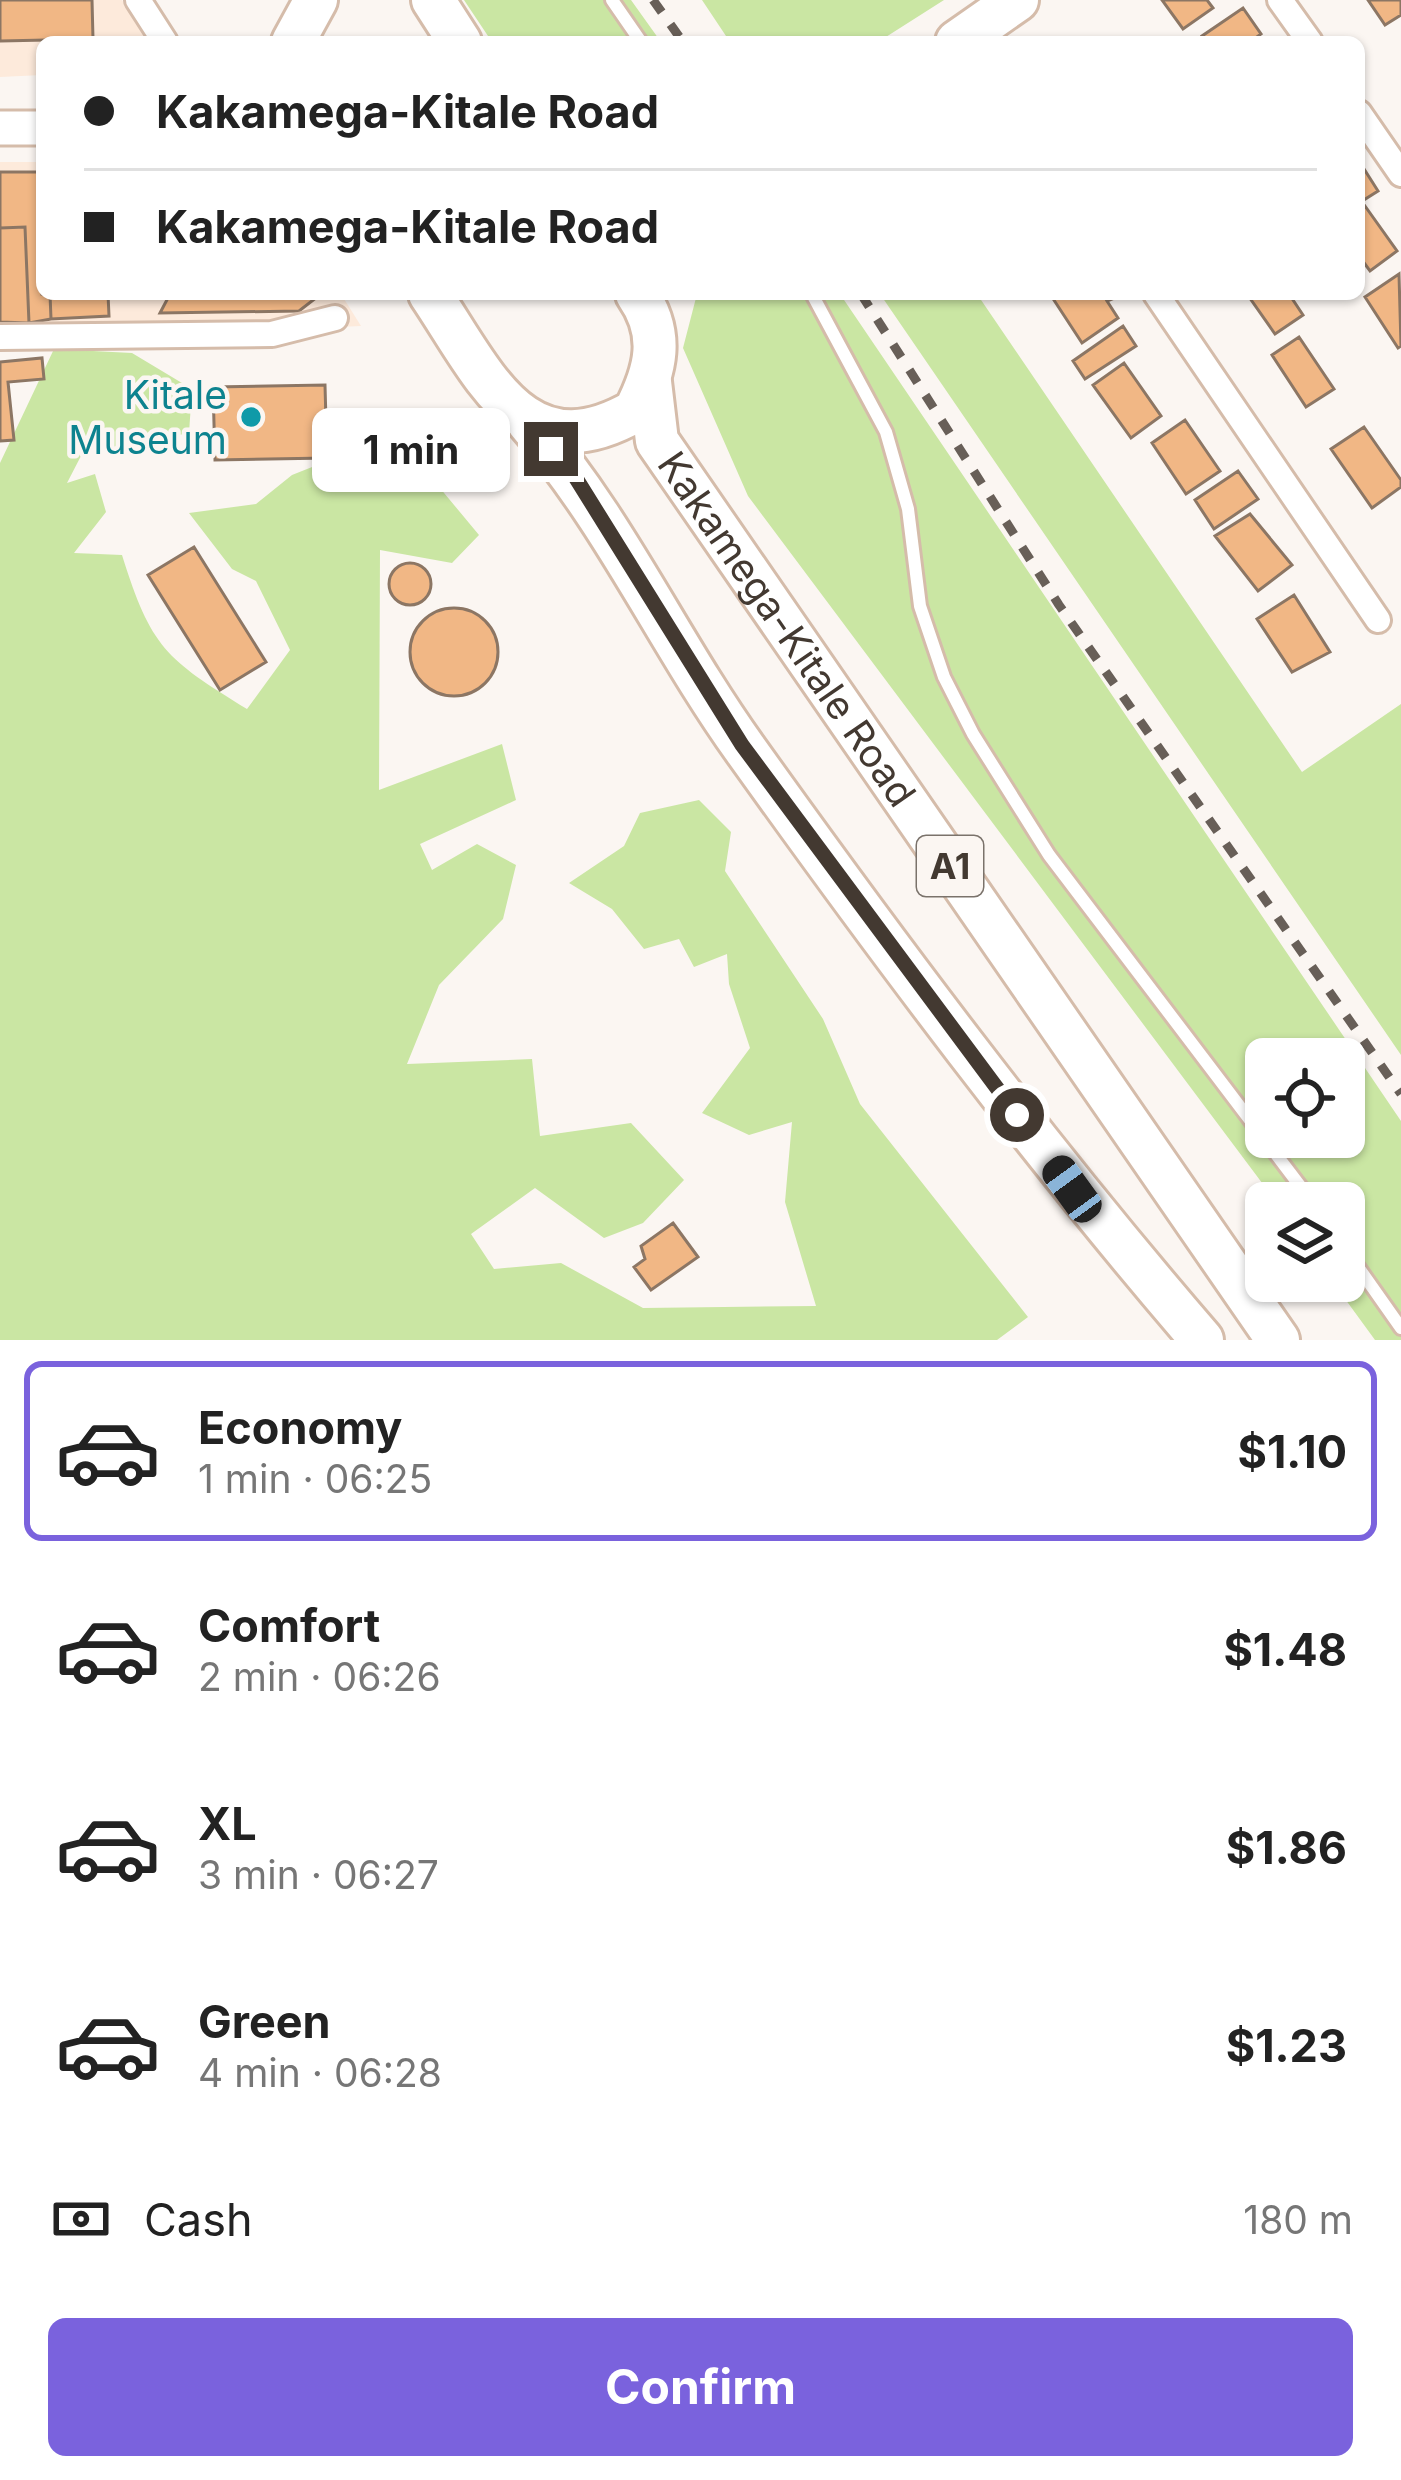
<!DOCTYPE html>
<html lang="en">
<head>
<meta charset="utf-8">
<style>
	:root { --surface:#fff; --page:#f6f6f6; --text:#222; --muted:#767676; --line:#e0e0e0; --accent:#7a62dd }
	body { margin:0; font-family:Inter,sans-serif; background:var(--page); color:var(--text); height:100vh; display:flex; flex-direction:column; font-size:45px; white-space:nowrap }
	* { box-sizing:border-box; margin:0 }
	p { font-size:39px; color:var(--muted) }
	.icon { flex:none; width:66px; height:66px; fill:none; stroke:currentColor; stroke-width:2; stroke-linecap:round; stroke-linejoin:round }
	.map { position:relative; height:1340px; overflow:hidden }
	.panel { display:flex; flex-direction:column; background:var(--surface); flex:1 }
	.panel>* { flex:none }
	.top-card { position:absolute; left:36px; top:36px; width:1329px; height:264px; border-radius:18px; box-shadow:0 3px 9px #0004; display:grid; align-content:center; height:264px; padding:0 48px; background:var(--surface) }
	.controls { position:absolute; left:1245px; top:1038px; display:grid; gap:24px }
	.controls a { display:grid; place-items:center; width:120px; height:120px; border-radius:18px; background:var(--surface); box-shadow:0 3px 9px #0004; font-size:60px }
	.end { position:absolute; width:54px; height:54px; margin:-27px; border:15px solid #433931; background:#fff; box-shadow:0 0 0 6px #fff }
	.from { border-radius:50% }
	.bubble { position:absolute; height:84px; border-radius:18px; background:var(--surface); box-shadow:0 3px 9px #0004; font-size:39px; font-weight:700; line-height:84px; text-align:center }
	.car { position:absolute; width:36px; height:72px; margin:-36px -18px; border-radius:15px; box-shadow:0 0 9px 3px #0007; background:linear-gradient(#222 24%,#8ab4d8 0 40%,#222 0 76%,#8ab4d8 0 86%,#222 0) }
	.top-card b { display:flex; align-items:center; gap:42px; height:114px; font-size:45px }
	.top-card b+b { border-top:3px solid var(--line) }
	.top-card i { width:30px; height:30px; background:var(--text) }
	ul { padding:21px 0 0; list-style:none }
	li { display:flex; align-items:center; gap:36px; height:180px; margin:0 24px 18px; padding:0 24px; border:6px solid transparent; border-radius:18px }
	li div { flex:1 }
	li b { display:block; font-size:45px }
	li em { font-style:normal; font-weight:700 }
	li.active { border-color:var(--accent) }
	li>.icon { width:108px; height:108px; stroke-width:1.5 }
	.pay { display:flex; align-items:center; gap:30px; height:132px; padding:0 48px; font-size:45px }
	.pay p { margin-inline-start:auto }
	.button { display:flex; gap:24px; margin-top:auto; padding:24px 48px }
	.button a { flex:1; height:138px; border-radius:18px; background:var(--accent); color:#fff; font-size:48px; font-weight:700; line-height:138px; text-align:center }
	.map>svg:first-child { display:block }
	.built { fill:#fdeadb }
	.green { fill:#cae6a3; fill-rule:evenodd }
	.building { fill:#f1b785; stroke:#8c7664; stroke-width:3 }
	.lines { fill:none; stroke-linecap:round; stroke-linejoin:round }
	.service-casing { stroke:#d5bcaa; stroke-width:18 }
	.minor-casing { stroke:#d5bcaa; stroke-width:30 }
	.tertiary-casing { stroke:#d5bcaa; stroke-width:39 }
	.trunk-casing { stroke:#d5bcaa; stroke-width:48 }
	.service { stroke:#fff; stroke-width:12 }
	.minor { stroke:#fff; stroke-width:24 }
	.tertiary { stroke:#fff; stroke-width:33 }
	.trunk { stroke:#fff; stroke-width:42 }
	.rail { stroke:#685f58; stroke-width:9; stroke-dasharray:15 15; stroke-linecap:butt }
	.route { stroke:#433931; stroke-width:15 }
	.culture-dot { fill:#0f9aa8; stroke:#fbf6f2; stroke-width:4.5 }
	.labels { text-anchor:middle; stroke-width:9; stroke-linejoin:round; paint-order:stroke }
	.shield { fill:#fbf6f2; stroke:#7a726b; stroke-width:3 }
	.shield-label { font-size:36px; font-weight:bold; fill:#433931 }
	.culture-label { font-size:39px; fill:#0d838f; stroke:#fbf6f2; text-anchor:end }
	.street-label { font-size:39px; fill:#433931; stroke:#fbf6f2 }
</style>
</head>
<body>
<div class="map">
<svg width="1401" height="1340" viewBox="0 0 1401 1340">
	<rect width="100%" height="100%" fill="#fbf6f2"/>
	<path class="built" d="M0 0H122L145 36 140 42H42V75L0 77Z
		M0 162H42V294H341L361 326 0 342Z"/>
	<path class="green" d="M464 0H631L661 42H492Z
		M702 0H944L878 42H730Z
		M697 294H840L1401 1121V1340H1375L1332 1281H1344V1203H1277L748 496 683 348ZM1266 1059H1344V1137H1266Z
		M880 294H977L1302 772 1401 704V1055Z
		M54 349 132 353 192 389 189 433 82 454 67 483 95 474 106 512 74 553 122 555C151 648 166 659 247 709L290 650 256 581 232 569 189 513 256 504 292 475 395 434 479 535 452 563 380 550 379 790 502 744 516 800 420 844 432 870 477 844 516 865 503 919 439 985 407 1064 532 1059 540 1136 631 1123 684 1180 643 1223 604 1238 535 1188 471 1234 494 1269 561 1263 643 1308 816 1306 785 1202 792 1122 749 1135 702 1113 750 1048 729 984 727 954 694 967 679 939 644 949 612 909 569 883 624 846 640 813 699 800 731 832 725 871 823 1019 860 1104 1028 1317 997 1340H0V463Z"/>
	<path class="building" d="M0 0H92L93 39 0 41Z
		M1162 0H1207L1213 8 1183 29Z
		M1368 0H1401V15L1385 25Z
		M1243 8 1261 34 1250 42H1206L1202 36Z
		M1359 161 1378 191 1359 203Z
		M0 172H42V294H50L51 319 29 323 25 227 0 228Z
		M1365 206 1397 251 1370 271 1359 256V210Z
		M25 227 29 323 0 322V228Z
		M1399 274 1401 346 1398 348 1365 297Z
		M50 294H108L109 316 51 319Z
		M170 294H321L299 311 160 313Z
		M1050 294H1124L1107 301 1118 318 1082 343Z
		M1247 294H1289L1303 315 1275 334Z
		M1123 326 1136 346 1085 379 1073 361Z
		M1299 337 1334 389 1306 407 1272 355Z
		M42 358 44 379 8 382 14 440 0 441V362Z
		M1124 363 1161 416 1131 438 1093 385Z
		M325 385 327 458 215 460 213 387Z
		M1185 420 1220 471 1186 494 1152 443Z
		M1364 427 1401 480V487L1372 508 1331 449Z
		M1238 471 1258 499 1214 529 1195 500Z
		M1250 514 1292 565 1258 591 1215 536Z
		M194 547 266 662 220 690 148 575Z
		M389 584a21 21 0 1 1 42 0a21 21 0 1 1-42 0Z
		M1294 595 1330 652 1292 672 1257 619Z
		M410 652a44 44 0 1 1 88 0a44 44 0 1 1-88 0Z
		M673 1223 698 1257 651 1290 634 1267 645 1259 641 1246Z"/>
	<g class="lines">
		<g class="service-casing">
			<path id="service" d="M612 0 641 42
				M812 294 886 432 908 509 920 606 944 677 973 734 1049 855 1313 1203
				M1344 1247 1401 1328"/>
		</g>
		<g class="minor-casing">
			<path id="minor" d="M138 0 165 42
				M1280 0 1310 42
				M1359 113 1401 174
				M1156 294 1378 620
				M0 337 272 334 335 318"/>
		</g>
		<g class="tertiary-casing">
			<path id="tertiary" d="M0 128H42"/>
		</g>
		<g class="trunk-casing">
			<g id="trunk">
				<path d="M433 0 460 42"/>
				<path d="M293 42 316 0"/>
				<path d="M957 42 1017 0"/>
				<path d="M430 294C484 374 524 475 635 411 656 370 665 334 637 294"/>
				<path id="s1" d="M650 382 657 441 1278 1340"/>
				<path d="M529 423C615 522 669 643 745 749 890 952 1040 1152 1202 1340"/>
			</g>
		</g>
		<use href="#service" class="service"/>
		<use href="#minor" class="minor"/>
		<use href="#tertiary" class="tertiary"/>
		<use href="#trunk" class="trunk"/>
		<path class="rail" d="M653 0 683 42
			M861 294 1059 605 1401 1094"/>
	</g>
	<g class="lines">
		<path class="route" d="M551 449 574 475 742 745 1017 1115"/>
	</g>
	<circle class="culture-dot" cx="251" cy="417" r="12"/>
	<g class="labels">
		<rect class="shield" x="917" y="836" width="66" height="60" rx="9"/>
		<g class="shield-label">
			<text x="950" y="879">A1</text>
		</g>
		<g class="culture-label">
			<text x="227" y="409">Kitale<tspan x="227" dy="45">Museum</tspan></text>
		</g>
		<g class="street-label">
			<text dy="14" stroke="none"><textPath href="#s1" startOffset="288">Kakamega-Kitale Road</textPath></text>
		</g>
	</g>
</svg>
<div class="controls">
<a><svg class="icon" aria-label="locate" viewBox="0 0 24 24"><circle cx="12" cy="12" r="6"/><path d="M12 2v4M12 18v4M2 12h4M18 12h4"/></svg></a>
<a><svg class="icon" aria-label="layers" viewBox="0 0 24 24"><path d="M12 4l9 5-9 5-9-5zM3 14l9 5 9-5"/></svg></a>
</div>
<i class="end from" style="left:1017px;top:1115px"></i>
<i class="end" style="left:551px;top:449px"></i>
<div class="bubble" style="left:312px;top:408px;width:198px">1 min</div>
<i class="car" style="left:1072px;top:1189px;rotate:324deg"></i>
<div class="top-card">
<b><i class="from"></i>Kakamega-Kitale Road</b>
<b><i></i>Kakamega-Kitale Road</b>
</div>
</div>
<section class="panel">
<ul>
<li class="active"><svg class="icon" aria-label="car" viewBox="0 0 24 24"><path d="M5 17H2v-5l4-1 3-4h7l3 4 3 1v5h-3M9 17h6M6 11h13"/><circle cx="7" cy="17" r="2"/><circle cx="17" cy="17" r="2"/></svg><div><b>Economy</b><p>1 min · 06:25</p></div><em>$1.10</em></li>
<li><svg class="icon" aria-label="car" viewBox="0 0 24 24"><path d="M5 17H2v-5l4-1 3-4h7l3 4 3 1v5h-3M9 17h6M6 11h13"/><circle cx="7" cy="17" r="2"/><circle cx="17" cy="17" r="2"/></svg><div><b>Comfort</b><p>2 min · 06:26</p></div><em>$1.48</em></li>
<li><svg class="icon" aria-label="car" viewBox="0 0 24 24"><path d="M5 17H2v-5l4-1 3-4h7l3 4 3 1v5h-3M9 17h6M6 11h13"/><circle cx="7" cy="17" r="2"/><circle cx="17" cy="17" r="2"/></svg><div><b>XL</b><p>3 min · 06:27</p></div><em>$1.86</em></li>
<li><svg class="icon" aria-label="car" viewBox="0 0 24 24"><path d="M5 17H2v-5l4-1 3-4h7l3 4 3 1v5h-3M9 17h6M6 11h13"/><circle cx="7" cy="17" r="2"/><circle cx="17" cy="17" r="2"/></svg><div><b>Green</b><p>4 min · 06:28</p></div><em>$1.23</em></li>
</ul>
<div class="pay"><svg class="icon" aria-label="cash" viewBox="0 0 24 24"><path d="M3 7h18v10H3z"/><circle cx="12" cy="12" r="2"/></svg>Cash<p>180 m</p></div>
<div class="button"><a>Confirm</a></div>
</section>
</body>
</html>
